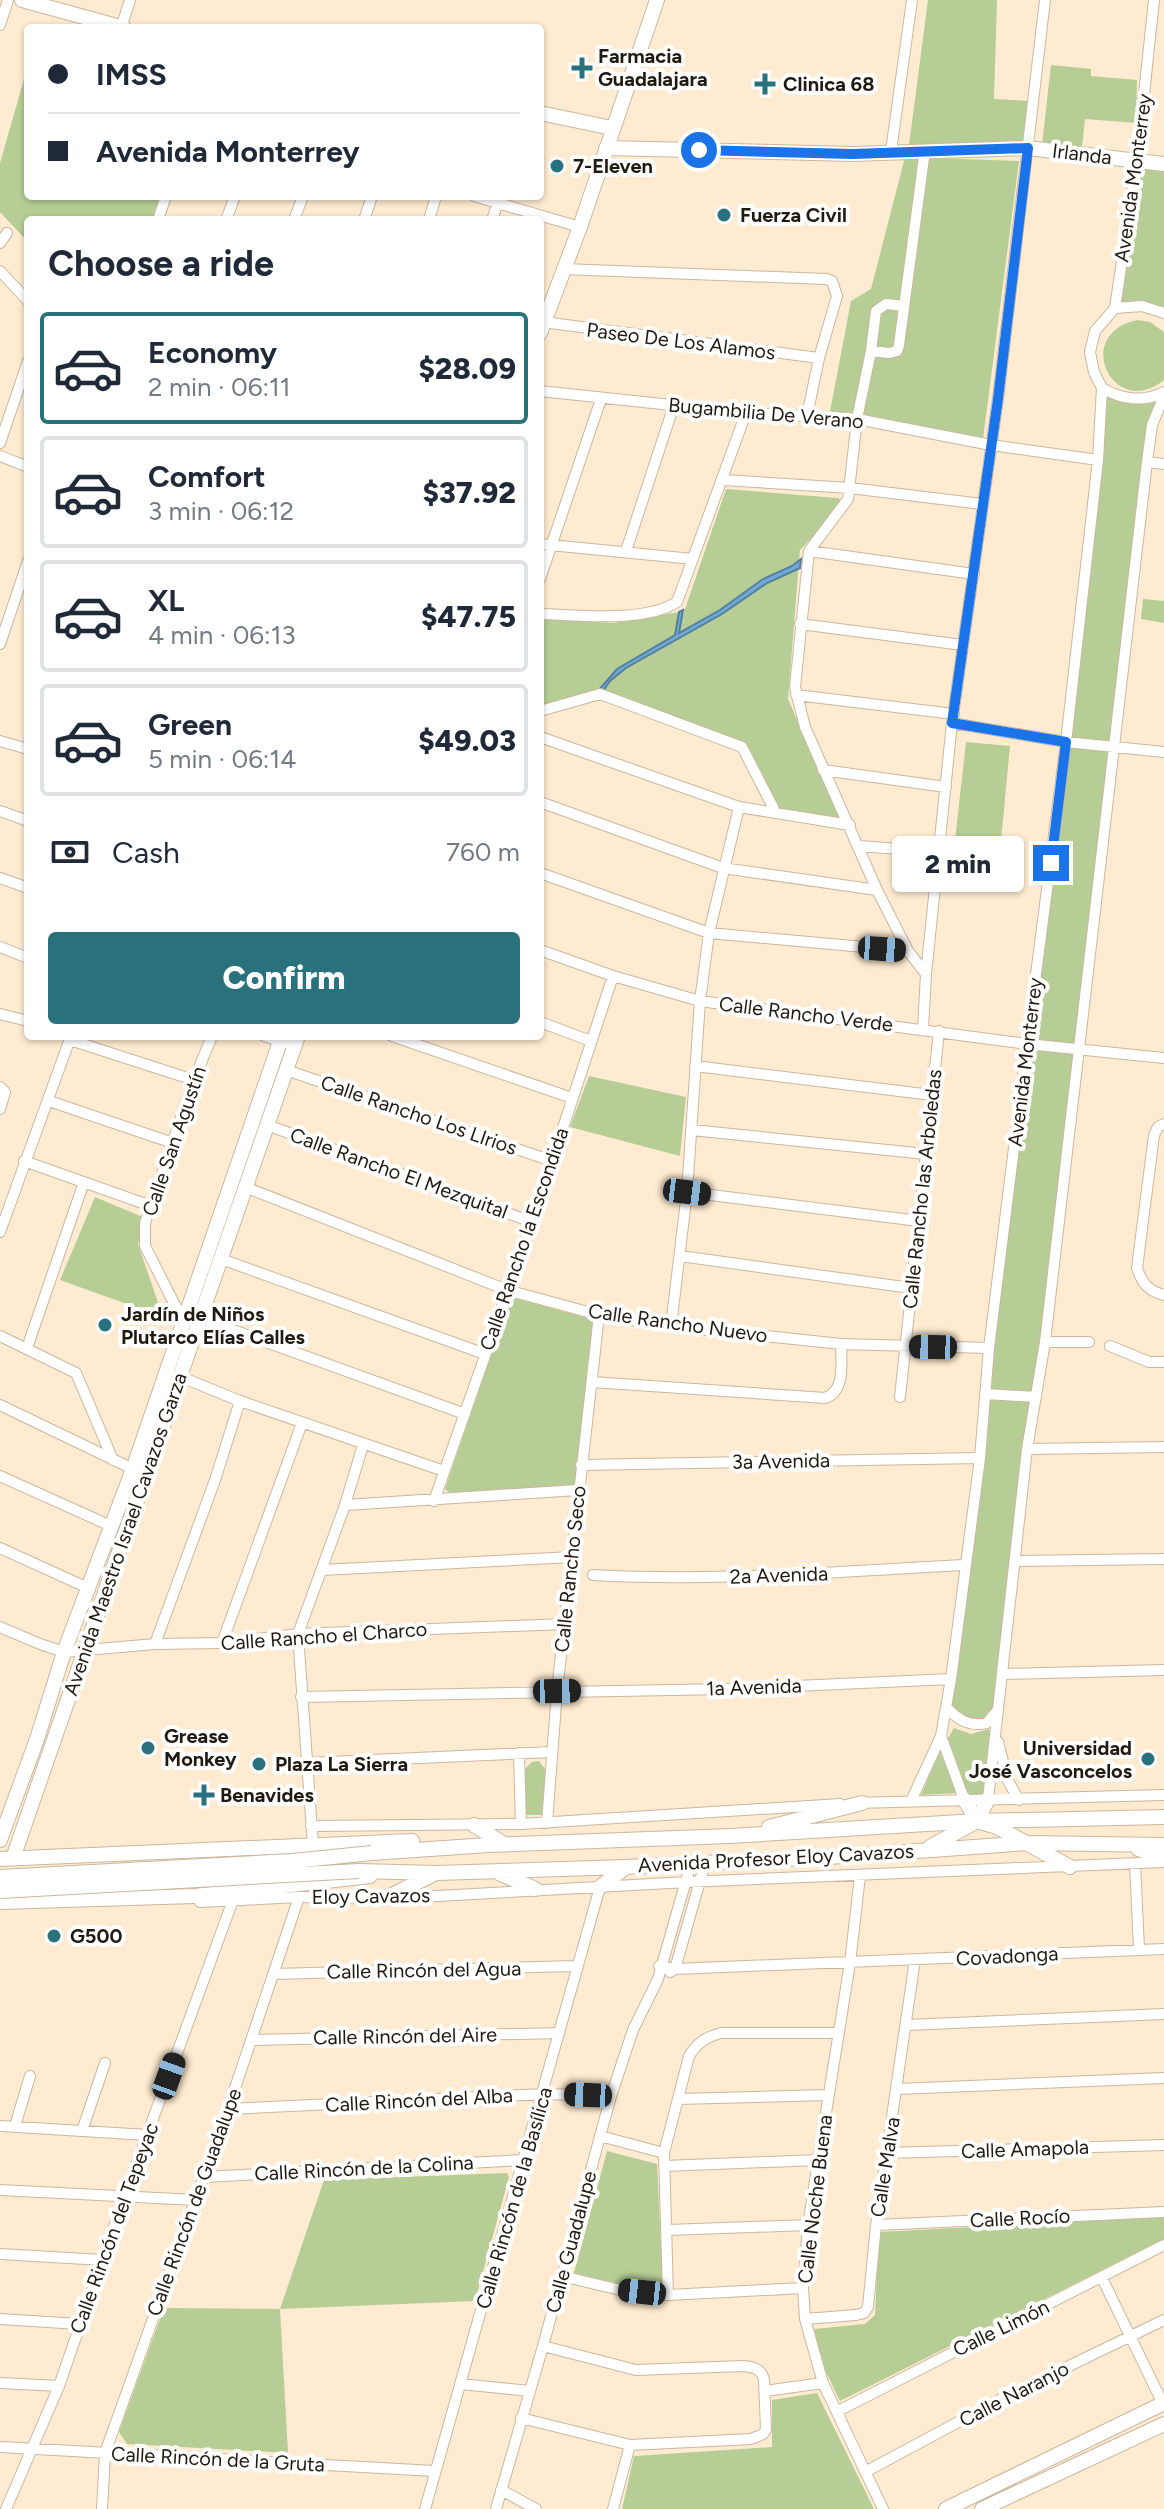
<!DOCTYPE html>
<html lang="en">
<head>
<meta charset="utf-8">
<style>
	:root { --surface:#fff; --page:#f6f6f7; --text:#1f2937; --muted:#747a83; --line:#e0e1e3; --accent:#29717c }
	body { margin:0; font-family:Figtree,sans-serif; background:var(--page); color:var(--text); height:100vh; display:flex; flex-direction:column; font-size:30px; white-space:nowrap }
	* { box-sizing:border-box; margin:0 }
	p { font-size:26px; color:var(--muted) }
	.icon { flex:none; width:44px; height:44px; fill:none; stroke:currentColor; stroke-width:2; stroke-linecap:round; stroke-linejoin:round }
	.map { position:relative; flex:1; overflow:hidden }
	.panel { position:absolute; left:24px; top:216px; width:520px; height:824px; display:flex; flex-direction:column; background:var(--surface); border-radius:8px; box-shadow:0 2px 6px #0004 }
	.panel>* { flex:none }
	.banner { position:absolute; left:24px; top:24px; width:520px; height:176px; border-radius:8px; box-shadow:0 2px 6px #0004; display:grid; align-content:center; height:176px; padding:0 24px; background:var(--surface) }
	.end { position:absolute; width:36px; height:36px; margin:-18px; border:10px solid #1a73e8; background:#fff; box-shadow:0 0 0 4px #fff }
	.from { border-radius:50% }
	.bubble { position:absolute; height:56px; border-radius:8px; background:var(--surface); box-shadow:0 2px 6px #0004; font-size:26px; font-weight:800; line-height:56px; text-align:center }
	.car { position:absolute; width:24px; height:48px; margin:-24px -12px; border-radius:10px; box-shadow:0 0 6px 2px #0007; background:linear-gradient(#222 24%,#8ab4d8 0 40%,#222 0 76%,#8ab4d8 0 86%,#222 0) }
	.banner b { display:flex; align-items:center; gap:28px; height:76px; font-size:30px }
	.banner b+b { border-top:2px solid var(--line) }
	.banner i { width:20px; height:20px; background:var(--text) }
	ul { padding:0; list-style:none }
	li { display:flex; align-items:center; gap:24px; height:112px; margin:0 16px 12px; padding:0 8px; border:4px solid var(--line); border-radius:8px }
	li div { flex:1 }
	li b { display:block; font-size:30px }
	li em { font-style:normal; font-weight:800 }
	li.on { border-color:var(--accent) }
	li>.icon { width:72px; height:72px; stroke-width:1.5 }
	h2 { padding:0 24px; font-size:36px; line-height:96px }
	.pay { display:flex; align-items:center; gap:20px; height:88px; padding:0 24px; font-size:30px }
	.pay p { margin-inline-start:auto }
	.button { display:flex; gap:16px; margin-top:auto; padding:16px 24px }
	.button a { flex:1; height:92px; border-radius:8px; background:var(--accent); color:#fff; font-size:32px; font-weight:800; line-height:92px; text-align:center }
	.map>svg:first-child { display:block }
	.green { fill:#b6ce95 }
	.water { fill:#6daad7; stroke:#567f9c; stroke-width:2 }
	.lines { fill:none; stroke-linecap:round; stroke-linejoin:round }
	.minor-casing { stroke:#cab79e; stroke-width:12 }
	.tertiary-casing { stroke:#cab79e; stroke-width:16 }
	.secondary-casing { stroke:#cab79e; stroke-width:16 }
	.minor { stroke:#fff; stroke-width:10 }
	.tertiary { stroke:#fff; stroke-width:14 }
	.secondary { stroke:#fff; stroke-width:14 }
	.secondary-bridge-casing { stroke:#cab79e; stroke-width:16; stroke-linecap:butt }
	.secondary-bridge { stroke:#fff; stroke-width:14 }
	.route { stroke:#1a73e8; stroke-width:10 }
	.poi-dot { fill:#29717c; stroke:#fff; stroke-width:3 }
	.labels { text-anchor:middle; stroke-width:8; stroke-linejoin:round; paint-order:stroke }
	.poi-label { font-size:20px; font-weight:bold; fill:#211a11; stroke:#fff; text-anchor:start }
	.street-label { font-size:20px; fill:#211a11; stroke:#fff }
</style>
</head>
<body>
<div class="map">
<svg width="1164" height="2509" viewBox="0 0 1164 2509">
	<rect width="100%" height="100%" fill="#feebd1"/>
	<path class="green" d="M928 0H997L994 99 1031 101 1028 145H909Z
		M1051 65 1091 69V76L1137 80 1136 123 1085 119 1082 148 1042 145Z
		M26 72 28 196H161L152 220H28V242L0 212V163Z
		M905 157 1019 161 983 439 828 422 851 301 871 289Z
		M1140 164 1164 167V309C1149 300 1135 301 1119 305Z
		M1138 320 1150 322 1164 332V380C1113 421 1071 333 1138 320Z
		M1102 388 1113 394 1158 395 997 1711 982 1725 947 1708Z
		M726 489 838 498 842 501 839 510 800 550 788 699 840 818 779 810 745 743 603 691 540 711V619L613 623 679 612 685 609Z
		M1143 599 1164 601V623L1141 619Z
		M966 742 1010 746 999 862 953 858Z
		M589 1076 686 1097 680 1156 570 1127Z
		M95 1197 145 1218 138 1244 163 1317 60 1280Z
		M511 1297 594 1320 575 1486 450 1493 445 1489Z
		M954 1728 971 1734 989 1729 992 1746 986 1797 965 1796 945 1743Z
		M940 1751 956 1793 921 1795Z
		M539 1761 548 1773 544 1815H524L525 1769 532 1762Z
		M607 2151 657 2164 663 2289 638 2288 574 2273Z
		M507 2173 509 2177 475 2301 280 2309 288 2453 127 2444 119 2432 164 2308 280 2309 324 2180Z
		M1164 2217V2239L840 2401 825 2370 814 2329 865 2324 875 2315 879 2232Z
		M817 2393 874 2509H622L634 2456 772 2447V2400Z"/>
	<path class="water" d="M801 559 800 568 767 583 722 614 626 668 610 681 603 691H598L617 669 675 635 679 612 683 610 679 633 720 610 763 579 792 566Z"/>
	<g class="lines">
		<g class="minor-casing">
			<path id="minor" d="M0 25 8 0
				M121 28 130 0
				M925 150 899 345 897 351 889 353 871 351 857 419 848 499 809 551 795 687 805 727 877 890 908 951 926 974
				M891 151 912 0
				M474 196 580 227
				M158 220 166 196
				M226 220 235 196
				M294 220 303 196
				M364 220 372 196
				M429 220 436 196
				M492 220 498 202
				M0 243 7 233
				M563 269 826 279 832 281 837 296 819 358 807 416
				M0 271 28 301
				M1115 308 1142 306 1164 313
				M543 322 819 358
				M871 351 876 311 886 304 904 306
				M1102 388C1120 399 1144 403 1164 392
				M540 391 746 413 857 419 991 445 1098 460
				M0 443 28 361
				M0 456 28 467
				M1147 462 1164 464
				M724 480 850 488 982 504
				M540 544 693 559
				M626 551 674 405
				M809 551 974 574
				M540 579 601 399
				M540 614C579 615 644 623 677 602L746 413
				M800 624 963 645
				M0 644 28 561
				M796 695 954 714
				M540 711 600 694 742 747 776 813
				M952 723 1066 742 1164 752
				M540 737 739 807 850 825
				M0 741 28 749
				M823 770 946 787
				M540 802 723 868 877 890
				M0 811 28 821
				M859 846 939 852
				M540 873 709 933 908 951
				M0 878 28 888
				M0 947 28 958
				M540 950 613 976 700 1001 1027 1044 1164 1058
				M0 1014 28 1021
				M540 1022 591 1041
				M923 1029 926 974 952 723 998 399 1045 0
				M212 1036 194 1080 145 1223V1246L177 1309 185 1315 200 1318 465 1414
				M264 1036 285 1043
				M392 1036 572 1098
				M70 1040 194 1080
				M695 1066 932 1095
				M286 1070 552 1161
				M0 1087 5 1092 0 1109
				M49 1101 173 1143
				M1164 1124 1158 1127 1154 1135 1137 1268C1142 1284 1149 1291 1164 1295
				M267 1125 532 1222
				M692 1130 926 1154
				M24 1161 151 1206
				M245 1187 507 1290 599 1315 671 1326 841 1344 989 1348
				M687 1192 919 1221
				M0 1232 71 1036
				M680 1256 911 1288
				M221 1259 485 1354
				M671 1326 687 1192 700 1001 709 933 739 807
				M0 1336 76 1373 113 1460
				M1045 1342H1089
				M1110 1346 1149 1362H1164
				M27 1348 84 1182
				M181 1377 240 1401 444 1471
				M592 1382 825 1398C846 1391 841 1362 841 1344
				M985 1394 1036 1397
				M900 1397 939 1031
				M0 1405 133 1469
				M1027 1449 1164 1447
				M581 1465 980 1458
				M0 1476 111 1526
				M434 1501 532 1222 613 976
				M345 1505 578 1490
				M0 1548 88 1588
				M1015 1561 1164 1559
				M322 1570 573 1557
				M593 1575C717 1582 841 1571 965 1565
				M0 1627 40 1644 64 1652 155 1644 222 1643 298 1634 565 1624
				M222 1643 302 1423
				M155 1644 215 1480 240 1401
				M1002 1674 1164 1670
				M301 1697 726 1689 951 1679
				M947 1708C958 1720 970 1727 987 1723L997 1711
				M941 1736 964 1799
				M998 1742 1008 1781 1019 1800
				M519 1753 521 1824
				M306 1763 552 1752
				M988 1799 1027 1449 1045 1342 1147 462 1152 425 1164 396
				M911 1801 941 1736 951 1679 980 1458 989 1348 1027 1044 1066 742 1098 460 1102 388 1094 372 1090 352 1095 331 1115 308 1137 160 1154 0
				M856 1803 1164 1795
				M547 1823 557 1691 599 1315
				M311 1826 521 1824 840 1804
				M313 1845 298 1634 345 1505 363 1445
				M1135 1864 1139 1949
				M860 1876 850 1963 808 2225 803 2288 805 2319 823 2383 883 2509
				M200 1902 299 1897 384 1899 687 1882 1164 1862
				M659 1966 675 1969 1164 1949
				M670 1972 675 1969 705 1863
				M273 1974 576 1966
				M907 2025 1164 2014
				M251 2040 559 2033
				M897 2089 1164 2078
				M678 2099 827 2095
				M228 2109 544 2094 611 2096
				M0 2126 148 2135
				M15 2126 30 2076
				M82 2131 105 2063
				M600 2136 664 2153
				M887 2153 1164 2145
				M664 2166 818 2160
				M204 2177 524 2160
				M0 2190 196 2200
				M876 2225 1164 2212
				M668 2230 808 2225
				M0 2254 103 2260
				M562 2276 616 2289 668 2295 803 2288
				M1102 2278 1163 2404
				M668 2295 664 2153 689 2056C697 2043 706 2037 721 2033H838
				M0 2319 79 2324
				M805 2319 856 2315 864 2313 868 2307 876 2225 915 1960
				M0 2383 59 2386
				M461 2384 529 2391
				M765 2391 823 2383
				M838 2411 1164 2245
				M521 2418 630 2445 751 2439 763 2434 766 2430 764 2380C762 2369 754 2367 743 2366L636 2370 543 2346
				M0 2447 435 2471
				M865 2472 1003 2398 1164 2320
				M501 2490 536 2509
				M6 2509 59 2386 124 2198 233 1900
				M102 2509 105 2453 228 2109 299 1897
				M425 2509 600 1887
				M496 2509 543 2346 611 2096 633 2030 658 1979 691 1863
				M613 2509 630 2445"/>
		</g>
		<g class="tertiary-casing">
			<path id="tertiary" d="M22 0 124 28
				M540 113 612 128
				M606 148 853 154 1028 148 1164 164
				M540 333 580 227 657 0
				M0 1840 37 1739 64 1652 133 1469 282 1036
				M13 1858 298 1036
				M946 2509 1164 2403
				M982 2509 1164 2424"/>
		</g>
		<g class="secondary-casing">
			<path id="secondary" d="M964 1799 977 1821 997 1827 1070 1867
				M474 1825 504 1844
				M769 1827 862 1803
				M930 1847 977 1821 988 1799
				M1138 1849 1164 1858
				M372 1853 488 1845 730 1836 977 1821 1164 1817
				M0 1859 412 1841
				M359 1871 437 1873 626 1867 864 1855 1027 1843 1164 1845
				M499 1873 535 1889
				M600 1887 626 1867
				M384 1899 434 1874
				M0 1902 195 1896 370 1876"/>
		</g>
		<use href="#minor" class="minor"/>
		<use href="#tertiary" class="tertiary"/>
		<use href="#secondary" class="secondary"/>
		<g class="secondary-bridge-casing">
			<path id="secondary-bridge" d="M0 1877 292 1861 372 1853
				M0 1891 359 1871"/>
		</g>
		<use href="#secondary-bridge" class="secondary-bridge"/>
	</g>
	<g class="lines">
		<path class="route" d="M699 150 853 154 1028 148 998 399 952 723 1066 742 1051 863"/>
	</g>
	<g class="poi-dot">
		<path d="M578 56h8v8h8v8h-8v8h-8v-8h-8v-8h8z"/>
		<path d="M761 72h8v8h8v8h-8v8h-8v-8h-8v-8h8z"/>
		<circle cx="557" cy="166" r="8"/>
		<circle cx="724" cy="215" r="8"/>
		<circle cx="105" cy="1325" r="8"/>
		<circle cx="148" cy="1748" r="8"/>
		<circle cx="1148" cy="1759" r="8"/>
		<circle cx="259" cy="1764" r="8"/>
		<path d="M200 1783h8v8h8v8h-8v8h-8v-8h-8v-8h8z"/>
		<circle cx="54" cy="1936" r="8"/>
	</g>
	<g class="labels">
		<g class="poi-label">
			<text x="598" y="63">Farmacia<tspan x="598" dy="23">Guadalajara</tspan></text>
			<text x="783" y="91">Clinica 68</text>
			<text x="573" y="173">7-Eleven</text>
			<text x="740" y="222">Fuerza Civil</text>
			<text x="121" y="1321">Jardín de Niños<tspan x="121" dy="23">Plutarco Elías Calles</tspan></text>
			<text x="164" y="1743">Grease<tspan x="164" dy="23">Monkey</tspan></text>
			<text x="1132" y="1755" text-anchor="end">Universidad<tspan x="1132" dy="23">José Vasconcelos</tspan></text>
			<text x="275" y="1771">Plaza La Sierra</text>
			<text x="220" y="1802">Benavides</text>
			<text x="70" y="1943">G500</text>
		</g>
		<g class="street-label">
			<text transform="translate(1082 154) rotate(7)" y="7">Irlanda</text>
			<text transform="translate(1133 178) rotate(-82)" y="7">Avenida Monterrey</text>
			<text transform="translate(681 341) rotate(7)" y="7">Paseo De Los Alamos</text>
			<text transform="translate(766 413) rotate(5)" y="7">Bugambilia De Verano</text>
			<text transform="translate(806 1014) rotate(7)" y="7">Calle Rancho Verde</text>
			<text transform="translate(1025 1062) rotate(-83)" y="7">Avenida Monterrey</text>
			<text transform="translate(419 1115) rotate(19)" y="7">Calle Rancho Los LIrios</text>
			<text transform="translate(174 1141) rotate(-71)" y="7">Calle San Agustín</text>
			<text transform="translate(399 1173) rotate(20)" y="7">Calle Rancho El Mezquital</text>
			<text transform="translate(922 1189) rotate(-84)" y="7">Calle Rancho las Arboledas</text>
			<text transform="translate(524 1239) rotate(-71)" y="7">Calle Rancho la Escondida</text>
			<text transform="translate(678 1323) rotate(8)" y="7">Calle Rancho Nuevo</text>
			<text transform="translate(781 1461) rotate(-1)" y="7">3a Avenida</text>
			<text transform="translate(125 1534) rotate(-71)" y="7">Avenida Maestro Israel Cavazos Garza</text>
			<text transform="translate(570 1569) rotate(-84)" y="7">Calle Rancho Seco</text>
			<text transform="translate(779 1575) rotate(-2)" y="7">2a Avenida</text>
			<text transform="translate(324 1636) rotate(-4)" y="7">Calle Rancho el Charco</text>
			<text transform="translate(754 1687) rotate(-2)" y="7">1a Avenida</text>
			<text transform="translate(776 1858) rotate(-3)" y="7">Avenida Profesor Eloy Cavazos</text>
			<text transform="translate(371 1896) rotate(-1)" y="7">Eloy Cavazos</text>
			<text transform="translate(1007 1956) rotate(-3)" y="7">Covadonga</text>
			<text transform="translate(424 1970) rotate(-1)" y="7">Calle Rincón del Agua</text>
			<text transform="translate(405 2036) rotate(-1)" y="7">Calle Rincón del Aire</text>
			<text transform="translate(419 2100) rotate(-3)" y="7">Calle Rincón del Alba</text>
			<text transform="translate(1025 2149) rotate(-2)" y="7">Calle Amapola</text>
			<text transform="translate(885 2167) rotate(-81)" y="7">Calle Malva</text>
			<text transform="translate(364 2168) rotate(-3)" y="7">Calle Rincón de la Colina</text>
			<text transform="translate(514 2198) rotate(-74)" y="7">Calle Rincón de la Basílica</text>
			<text transform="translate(815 2199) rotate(-83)" y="7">Calle Noche Buena</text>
			<text transform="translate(194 2202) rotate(-70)" y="7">Calle Rincón de Guadalupe</text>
			<text transform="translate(1020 2218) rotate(-3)" y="7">Calle Rocío</text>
			<text transform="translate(114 2228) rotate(-70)" y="7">Calle Rincón del Tepeyac</text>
			<text transform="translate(571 2242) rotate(-75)" y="7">Calle Guadalupe</text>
			<text transform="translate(1001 2328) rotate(-26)" y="7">Calle Limón</text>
			<text transform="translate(1014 2394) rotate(-27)" y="7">Calle Naranjo</text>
			<text transform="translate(218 2459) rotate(3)" y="7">Calle Rincón de la Gruta</text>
		</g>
	</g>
</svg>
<i class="end from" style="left:699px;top:150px"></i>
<i class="end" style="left:1051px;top:863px"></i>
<div class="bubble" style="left:892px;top:836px;width:132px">2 min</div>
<i class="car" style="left:882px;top:949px;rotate:94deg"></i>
<i class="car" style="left:687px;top:1192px;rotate:97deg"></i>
<i class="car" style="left:933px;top:1347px;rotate:271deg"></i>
<i class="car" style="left:557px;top:1691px;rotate:89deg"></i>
<i class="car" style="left:169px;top:2076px;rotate:20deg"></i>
<i class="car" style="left:588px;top:2095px;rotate:272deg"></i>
<i class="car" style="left:642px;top:2292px;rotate:276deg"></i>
<div class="banner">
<b><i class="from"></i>IMSS</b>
<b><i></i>Avenida Monterrey</b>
</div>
<section class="panel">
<h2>Choose a ride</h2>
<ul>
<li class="on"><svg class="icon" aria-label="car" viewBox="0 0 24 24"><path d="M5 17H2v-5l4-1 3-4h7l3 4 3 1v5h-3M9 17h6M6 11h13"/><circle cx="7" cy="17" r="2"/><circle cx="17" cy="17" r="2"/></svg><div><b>Economy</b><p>2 min · 06:11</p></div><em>$28.09</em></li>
<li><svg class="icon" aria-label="car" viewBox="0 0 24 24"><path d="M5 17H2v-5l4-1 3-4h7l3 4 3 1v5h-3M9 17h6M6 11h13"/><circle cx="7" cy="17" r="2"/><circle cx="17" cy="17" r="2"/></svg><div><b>Comfort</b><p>3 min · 06:12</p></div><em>$37.92</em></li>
<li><svg class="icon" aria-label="car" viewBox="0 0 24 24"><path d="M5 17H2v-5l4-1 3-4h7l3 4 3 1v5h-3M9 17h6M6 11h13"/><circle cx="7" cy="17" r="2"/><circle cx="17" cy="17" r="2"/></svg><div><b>XL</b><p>4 min · 06:13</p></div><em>$47.75</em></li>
<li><svg class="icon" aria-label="car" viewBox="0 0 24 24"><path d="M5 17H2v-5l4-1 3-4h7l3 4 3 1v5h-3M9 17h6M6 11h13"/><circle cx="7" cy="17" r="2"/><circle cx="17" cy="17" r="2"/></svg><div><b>Green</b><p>5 min · 06:14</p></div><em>$49.03</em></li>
</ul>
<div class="pay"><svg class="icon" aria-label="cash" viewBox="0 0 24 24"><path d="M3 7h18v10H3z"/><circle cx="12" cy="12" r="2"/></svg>Cash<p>760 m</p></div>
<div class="button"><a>Confirm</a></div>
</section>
</div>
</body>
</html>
